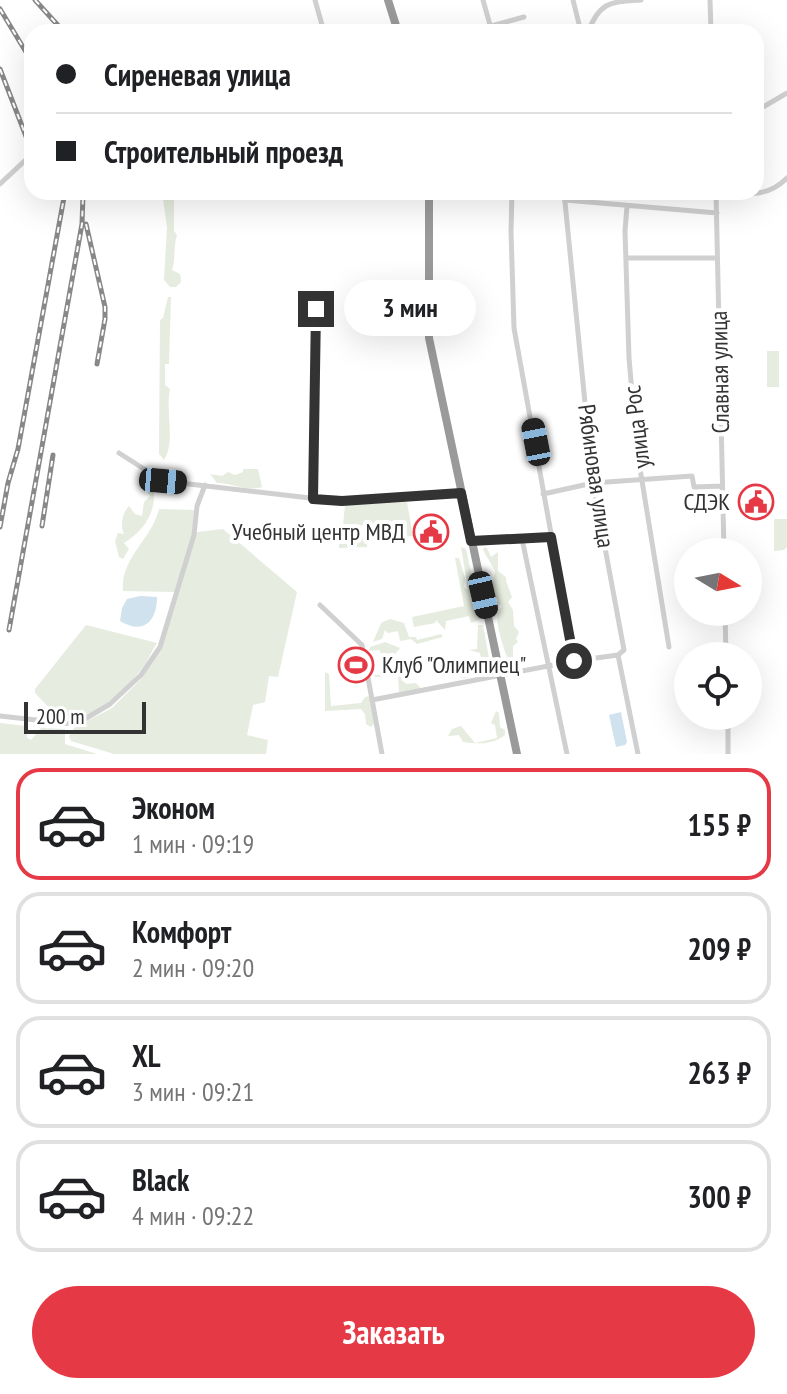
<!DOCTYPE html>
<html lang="ru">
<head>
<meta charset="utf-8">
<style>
	:root { --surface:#fff; --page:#f6f6f6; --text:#202124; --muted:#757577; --line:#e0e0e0; --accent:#e63946 }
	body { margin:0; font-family:"PT Sans Narrow",sans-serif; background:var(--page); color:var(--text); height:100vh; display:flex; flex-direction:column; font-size:30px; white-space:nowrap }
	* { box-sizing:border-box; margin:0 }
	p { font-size:26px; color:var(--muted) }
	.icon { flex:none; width:44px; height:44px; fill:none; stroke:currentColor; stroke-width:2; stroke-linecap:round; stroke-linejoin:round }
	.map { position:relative; height:754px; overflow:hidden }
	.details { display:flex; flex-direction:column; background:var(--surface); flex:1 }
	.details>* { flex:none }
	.guide { position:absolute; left:24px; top:24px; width:740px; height:176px; border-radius:24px; box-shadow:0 8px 32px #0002; display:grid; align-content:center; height:176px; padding:0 32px; background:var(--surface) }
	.needle { width:52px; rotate:100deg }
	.fabs { position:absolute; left:674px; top:538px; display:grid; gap:16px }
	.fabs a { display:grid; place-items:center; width:88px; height:88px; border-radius:50%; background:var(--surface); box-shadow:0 8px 32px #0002; font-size:40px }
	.scale { position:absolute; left:24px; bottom:20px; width:122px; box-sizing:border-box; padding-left:8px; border:4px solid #333; border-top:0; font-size:22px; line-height:28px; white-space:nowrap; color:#333; -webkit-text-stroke:6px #fff; paint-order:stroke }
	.end { position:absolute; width:36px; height:36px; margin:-18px; border:10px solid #333; background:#fff; box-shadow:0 0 0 4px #fff }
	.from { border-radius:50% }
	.bubble { position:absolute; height:56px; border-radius:28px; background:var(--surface); box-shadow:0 8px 32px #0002; font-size:26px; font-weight:700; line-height:56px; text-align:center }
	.car { position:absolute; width:24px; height:48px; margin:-24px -12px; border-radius:10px; box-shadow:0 0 6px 2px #0007; background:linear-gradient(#222 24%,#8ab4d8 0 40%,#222 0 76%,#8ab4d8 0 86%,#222 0) }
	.guide b { display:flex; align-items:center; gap:28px; height:76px; font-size:30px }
	.guide b+b { border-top:2px solid var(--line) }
	.guide i { width:20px; height:20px; background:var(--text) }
	ul { padding:14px 0 0; list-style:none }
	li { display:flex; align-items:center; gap:24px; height:112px; margin:0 16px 12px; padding:0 16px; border:4px solid var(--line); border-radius:24px }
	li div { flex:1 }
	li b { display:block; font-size:30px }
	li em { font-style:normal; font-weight:700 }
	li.active { border-color:var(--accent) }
	li>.icon { width:72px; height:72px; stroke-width:1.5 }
	.primary-button { display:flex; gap:16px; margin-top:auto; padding:16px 32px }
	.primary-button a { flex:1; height:92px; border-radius:48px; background:var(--accent); color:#fff; font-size:32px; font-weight:700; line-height:92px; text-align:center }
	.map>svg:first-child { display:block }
	.green { fill:#e6ecdf }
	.water { fill:#cfe2ee }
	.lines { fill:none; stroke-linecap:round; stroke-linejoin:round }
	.minor { stroke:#d0d0d0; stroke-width:5 }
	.highway { stroke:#9a9a9a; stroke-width:8 }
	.rail-casing { stroke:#888; stroke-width:5 }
	.rail { stroke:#fff; stroke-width:2; stroke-dasharray:6; stroke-linecap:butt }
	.route { stroke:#333; stroke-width:10 }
	.labels { text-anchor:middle; stroke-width:8; stroke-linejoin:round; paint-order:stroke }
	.street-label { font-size:24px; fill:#333; stroke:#fff }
	.poi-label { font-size:24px; fill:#333; stroke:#fff; text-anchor:end }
</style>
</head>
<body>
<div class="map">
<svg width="787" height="754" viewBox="0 0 787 754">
	<rect width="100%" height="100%" fill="#fff"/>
	<path class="green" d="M162 192H174V231L177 235C173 247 176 259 172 270L180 274 181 282 176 287H170L164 280 167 227Z
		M168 297H171L169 364H165V385L170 389C165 412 176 441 164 460L159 454 160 320 163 318Z
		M767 351H779V387H767Z
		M243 469H258L262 487C249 492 232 483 217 483L210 474 222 476 228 472 235 475 243 472Z
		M151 490 154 493C155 515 142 532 124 543L129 549 123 559 119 557 115 541 118 533 124 534C120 526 122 513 129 506L135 514 142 516 144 502 150 496 147 491Z
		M407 502 413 536 390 538 391 533 403 530 402 524 343 526 345 505Z
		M159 509 194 510 192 536 174 592 123 591C120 558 152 539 159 509Z
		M774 519H787V547L784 550 774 551Z
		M223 529 297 592 278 677 269 676 265 702 253 705 247 735 268 740 266 754H114L71 741 69 736 74 728 112 708 140 680 162 647 197 532Z
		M367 531V547L339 548V532Z
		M461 547 466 549 481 619 471 623 469 616 446 621 445 630 436 620 435 623 414 627 412 617 464 606 455 558H459L465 578 464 587 468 590Z
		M484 547 487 548 491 557 498 552V571L506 577V581L512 597 508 602 513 610 514 626 519 632 516 639 518 642 513 646V659L518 664 514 668C507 663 497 629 497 617 497 613 500 609 502 606L498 604 492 587 495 571 483 550Z
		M390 619 404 623 409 637H416L417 640 441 634 443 637 417 644 411 639 400 641 398 631 388 633 385 630 382 639 373 642 381 623Z
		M86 625 157 643C151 652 147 663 140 671 125 692 86 724 61 720L35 693V689Z
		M478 625H483L491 669 465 678 459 677 483 668 480 653 469 650 477 649Z
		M385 642 400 648 390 661 398 659 396 671 404 669 402 678 406 684 416 683 420 687 419 690 399 692 398 676 375 677 374 675H384L383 657 379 650 369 651 370 647Z
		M325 672 329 674 331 706 361 703 365 697 370 696 375 723 371 727 366 724 365 714 361 709 325 711Z
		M496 711 499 713 500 727 505 730V735C492 745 479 744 463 742L459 735 448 736 452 729 461 726 475 743 497 738 495 725 491 723Z
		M0 723 26 726 27 738 31 740 41 728 65 729V744L97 754H0Z"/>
	<path class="water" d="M140 596 157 597C157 622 143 635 120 621L122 608 127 599Z
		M621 712 627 742 625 745 616 747 609 715Z"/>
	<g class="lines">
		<path class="minor" d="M315 0 324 32
			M483 0 492 32
			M573 0 581 32
			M710 0 711 32
			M491 26 524 17
			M588 32C600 1 611 2 641 0
			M756 111 787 93
			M0 184 32 154
			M512 192 511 231 514 328 574 661
			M564 192 593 483 624 650 618 655 638 754
			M716 192 724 552
			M719 192C746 193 766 199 787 178
			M565 200 717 213
			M627 206 625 231 629 358 637 450 669 647
			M627 258H717
			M119 453 163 481 310 498 342 501 461 493
			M543 494 593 483 692 476 694 487 722 486
			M313 499 316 309
			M522 539 567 754
			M472 541 551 537
			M320 605 362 645 382 754
			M725 612 726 656
			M372 700 574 661 618 655
			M0 716 72 724 80 722 110 704 141 675 160 647 194 535 197 506 205 485
			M728 716V754"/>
		<path class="highway" d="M388 0 398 32
			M429 192V338L517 754"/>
		<g class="rail-casing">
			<path id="rail" d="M35 0 64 32
				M0 9 32 62
				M0 69 29 144
				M86 224 105 307V319L97 364
				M42 526 53 455
				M0 527 8 483 18 449 65 192
				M9 630 82 224 83 195"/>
		</g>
		<use href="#rail" class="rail"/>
	</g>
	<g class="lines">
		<path class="route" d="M316 309 313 499 342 501 461 493 471 541 551 537 574 661"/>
	</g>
	<defs>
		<g id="civic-ring" transform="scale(1.8)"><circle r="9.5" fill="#fff" stroke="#e63946" stroke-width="1.5"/><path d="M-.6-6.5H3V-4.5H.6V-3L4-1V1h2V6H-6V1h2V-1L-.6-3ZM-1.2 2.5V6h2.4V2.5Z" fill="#e63946"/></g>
		<g id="stadium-ring" transform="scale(1.8)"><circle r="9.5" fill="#fff" stroke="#e63946" stroke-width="1.5"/><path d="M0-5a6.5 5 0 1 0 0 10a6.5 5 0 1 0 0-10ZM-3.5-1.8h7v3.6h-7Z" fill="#e63946"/></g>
	</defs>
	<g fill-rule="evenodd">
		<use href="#civic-ring" x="756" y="502"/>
		<use href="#civic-ring" x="431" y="532"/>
		<use href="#stadium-ring" x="356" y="665"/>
	</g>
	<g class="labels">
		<g class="street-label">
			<text transform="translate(720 372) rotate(-91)" y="8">Славная улица</text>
			<text transform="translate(637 427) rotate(-97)" y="8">улица Рос</text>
			<text transform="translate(596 476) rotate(82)" y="8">Рябиновая улица</text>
		</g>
		<g class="poi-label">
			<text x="730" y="510">СДЭК</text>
			<text x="405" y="540">Учебный центр МВД</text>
			<text x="382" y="673" text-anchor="start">Клуб "Олимпиец"</text>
		</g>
	</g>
</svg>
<div class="fabs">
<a><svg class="needle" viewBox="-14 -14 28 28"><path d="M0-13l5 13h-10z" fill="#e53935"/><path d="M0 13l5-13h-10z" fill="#757577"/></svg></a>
<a><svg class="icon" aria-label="locate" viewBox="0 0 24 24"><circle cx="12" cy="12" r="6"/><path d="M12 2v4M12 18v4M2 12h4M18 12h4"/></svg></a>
</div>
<div class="scale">200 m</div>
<i class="end from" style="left:574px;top:661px"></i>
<i class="end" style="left:316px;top:309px"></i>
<div class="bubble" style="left:344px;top:280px;width:132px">3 мин</div>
<i class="car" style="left:536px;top:442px;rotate:349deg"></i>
<i class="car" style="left:163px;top:481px;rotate:95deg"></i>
<i class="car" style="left:483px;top:595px;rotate:167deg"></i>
<div class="guide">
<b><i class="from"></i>Сиреневая улица</b>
<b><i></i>Строительный проезд</b>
</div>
</div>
<section class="details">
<ul>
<li class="active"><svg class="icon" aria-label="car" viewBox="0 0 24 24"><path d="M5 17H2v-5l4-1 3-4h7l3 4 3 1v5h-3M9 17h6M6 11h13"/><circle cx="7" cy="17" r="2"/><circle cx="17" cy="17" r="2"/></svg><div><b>Эконом</b><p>1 мин · 09:19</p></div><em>155 ₽</em></li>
<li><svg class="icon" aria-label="car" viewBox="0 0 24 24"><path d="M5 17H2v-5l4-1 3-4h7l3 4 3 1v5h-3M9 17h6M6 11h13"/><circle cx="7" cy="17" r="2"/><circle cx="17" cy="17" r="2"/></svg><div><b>Комфорт</b><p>2 мин · 09:20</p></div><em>209 ₽</em></li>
<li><svg class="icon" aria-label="car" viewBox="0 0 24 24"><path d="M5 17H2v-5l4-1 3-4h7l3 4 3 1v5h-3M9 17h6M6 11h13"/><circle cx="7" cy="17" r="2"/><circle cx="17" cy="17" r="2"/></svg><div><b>XL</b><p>3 мин · 09:21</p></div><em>263 ₽</em></li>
<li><svg class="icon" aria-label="car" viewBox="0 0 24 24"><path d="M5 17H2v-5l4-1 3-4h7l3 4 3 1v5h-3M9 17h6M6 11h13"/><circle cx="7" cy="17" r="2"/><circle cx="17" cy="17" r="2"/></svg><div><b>Black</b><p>4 мин · 09:22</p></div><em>300 ₽</em></li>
</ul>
<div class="primary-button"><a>Заказать</a></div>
</section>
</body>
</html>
